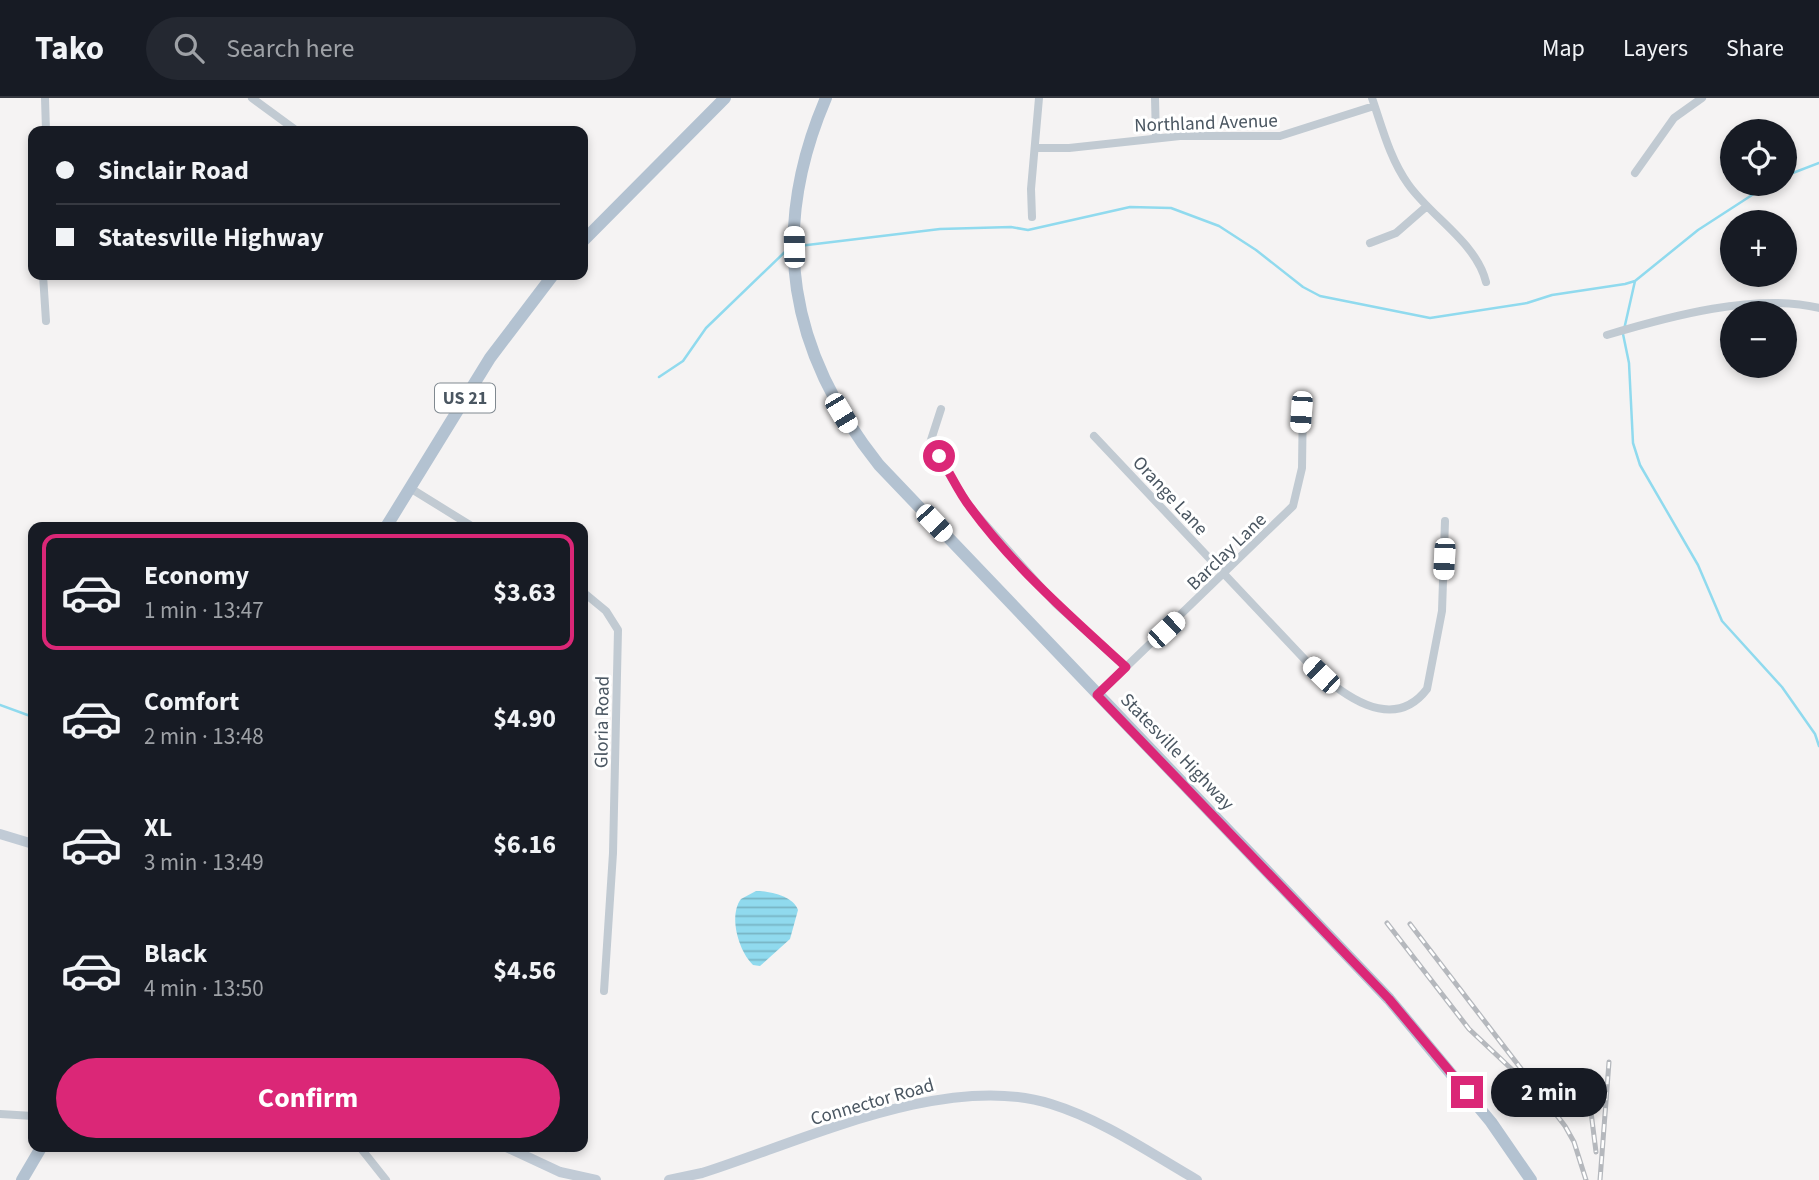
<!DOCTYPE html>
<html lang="en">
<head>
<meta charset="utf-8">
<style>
	:root { --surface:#171b24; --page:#242831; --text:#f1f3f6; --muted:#9ea1a6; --line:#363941; --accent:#db2777 }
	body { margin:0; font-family:"Source Sans 3",sans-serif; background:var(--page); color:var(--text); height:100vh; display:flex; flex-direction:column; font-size:26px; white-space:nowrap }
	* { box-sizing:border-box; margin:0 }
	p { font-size:23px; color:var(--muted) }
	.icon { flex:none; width:38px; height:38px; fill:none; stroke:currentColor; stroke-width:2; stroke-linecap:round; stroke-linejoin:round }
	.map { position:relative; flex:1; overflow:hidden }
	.side { position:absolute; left:28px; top:424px; width:560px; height:630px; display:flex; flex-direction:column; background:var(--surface); border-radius:14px; box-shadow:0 4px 10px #0003 }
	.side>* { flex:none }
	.top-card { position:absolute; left:28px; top:28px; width:560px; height:154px; border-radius:14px; box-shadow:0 4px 10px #0003; display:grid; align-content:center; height:154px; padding:0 28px; background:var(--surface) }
	.fabs { position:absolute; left:1720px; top:21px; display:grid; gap:14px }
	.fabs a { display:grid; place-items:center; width:77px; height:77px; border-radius:50%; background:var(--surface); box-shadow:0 4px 10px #0003; font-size:35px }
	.end { position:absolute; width:32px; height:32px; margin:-16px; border:9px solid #db2777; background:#fff; box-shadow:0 0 0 4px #fff }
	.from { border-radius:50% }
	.bubble { position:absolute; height:49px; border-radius:24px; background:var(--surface); box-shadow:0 4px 10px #0003; font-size:23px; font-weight:700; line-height:49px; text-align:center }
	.car { position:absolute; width:21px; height:42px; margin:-21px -10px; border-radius:9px; box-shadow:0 0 5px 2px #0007; background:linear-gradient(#fff 24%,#345 0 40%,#fff 0 76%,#345 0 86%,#fff 0) }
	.top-card b { display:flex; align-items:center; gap:24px; height:66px; font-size:26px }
	.top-card b+b { border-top:2px solid var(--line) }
	.top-card i { width:18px; height:18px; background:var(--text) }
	ul { padding:12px 0 0; list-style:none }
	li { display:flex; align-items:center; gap:21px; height:116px; margin:0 14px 10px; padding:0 14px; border:4px solid transparent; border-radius:14px }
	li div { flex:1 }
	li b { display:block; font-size:26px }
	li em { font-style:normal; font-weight:700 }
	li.active { border-color:var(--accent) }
	li>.icon { width:63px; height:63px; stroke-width:1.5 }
	.action { display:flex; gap:14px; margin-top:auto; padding:14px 28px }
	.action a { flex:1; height:80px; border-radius:42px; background:var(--accent); color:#fff; font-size:28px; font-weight:700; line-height:80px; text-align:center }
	header { display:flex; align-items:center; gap:42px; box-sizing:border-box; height:98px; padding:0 35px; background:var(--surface); border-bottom:2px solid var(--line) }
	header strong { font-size:33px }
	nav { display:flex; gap:38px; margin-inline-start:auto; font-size:24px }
	.search { width:490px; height:63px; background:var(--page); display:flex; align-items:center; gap:18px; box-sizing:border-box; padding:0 24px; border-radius:38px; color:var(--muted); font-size:26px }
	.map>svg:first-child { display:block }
	.water { fill:url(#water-rules) }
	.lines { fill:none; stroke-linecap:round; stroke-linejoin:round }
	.stream { stroke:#90daee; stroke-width:2.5 }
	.street { stroke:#c1cad2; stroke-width:8 }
	.secondary { stroke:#c1cbd6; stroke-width:10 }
	.primary { stroke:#b3c2d1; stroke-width:12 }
	.rail-casing { stroke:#b5b8bd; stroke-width:5 }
	.rail { stroke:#fff; stroke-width:2.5; stroke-dasharray:8; stroke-linecap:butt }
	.route { stroke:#db2777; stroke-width:9 }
	.labels { text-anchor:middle; stroke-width:6; stroke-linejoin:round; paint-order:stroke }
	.shield { fill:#fff; stroke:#808990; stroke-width:2 }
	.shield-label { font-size:18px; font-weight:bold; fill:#4a5661 }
	.street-label { font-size:19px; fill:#4a5661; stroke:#fff }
</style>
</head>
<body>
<header>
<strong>Tako</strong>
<div class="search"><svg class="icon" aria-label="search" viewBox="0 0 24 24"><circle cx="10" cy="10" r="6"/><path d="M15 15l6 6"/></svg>Search here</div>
<nav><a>Map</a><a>Layers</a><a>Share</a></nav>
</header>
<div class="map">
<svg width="1819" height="1082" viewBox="0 0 1819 1082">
	<defs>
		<pattern id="water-rules" width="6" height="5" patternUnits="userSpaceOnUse" patternTransform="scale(1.75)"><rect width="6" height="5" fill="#90daee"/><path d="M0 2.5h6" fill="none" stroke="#78b4c4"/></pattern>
	</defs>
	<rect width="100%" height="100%" fill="#f5f3f3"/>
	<path class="water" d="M756 793C770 793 793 798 798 812L790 841 760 868 753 867C739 854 728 818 741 801Z"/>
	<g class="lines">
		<path class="stream" d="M1785 78 1819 65
			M799 148 940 131 1011 129 1028 132 1130 109 1171 110 1219 128 1256 152 1303 189 1320 198 1430 220 1527 205 1552 197 1625 186 1635 183 1698 132 1769 86
			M1635 183 1623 236 1629 265 1633 345 1640 367 1698 467 1722 523 1782 589 1815 636 1819 648
			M659 279 683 263 706 230 789 150
			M0 607 33 619
			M566 1048V1053"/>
		<path class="street" d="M45 0 46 33
			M252 0 297 33
			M1155 0 1156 40
			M1372 0C1382 29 1390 61 1408 86 1431 119 1476 144 1486 184
			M1035 50H1069L1180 38H1280L1374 8
			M1635 75 1674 20 1702 0
			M1032 119 1031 91 1039 0
			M1370 145 1396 135 1427 108
			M43 177 46 223
			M1607 237C1667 219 1758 194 1819 210
			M941 311 930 345 969 408 1056 506 1126 569
			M1094 338 1310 567C1340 595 1392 637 1427 591L1442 513 1445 423
			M410 390 473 429
			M583 494 606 513 618 532 613 755 604 893
			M1097 597 1293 408 1302 370 1303 297
			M0 1016 33 1018
			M359 1048 386 1082"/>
		<path class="secondary" d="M0 736 33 746
			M504 1048 560 1074 596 1082
			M669 1082 702 1075C803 1043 947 973 1051 1006 1103 1022 1150 1055 1197 1082"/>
		<path class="primary" d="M826 0C768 135 789 254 879 367L1389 901 1491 1024 1531 1082
			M583 143 725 0
			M386 429 490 260 553 177
			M22 1082 42 1048"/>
		<g class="rail-casing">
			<path id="rail" d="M1387 825 1469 931 1520 979
				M1410 826 1565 1028 1574 1044 1586 1082
				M1590 973V1006L1596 1054
				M1600 1082 1609 964"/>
		</g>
		<use href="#rail" class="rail"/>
	</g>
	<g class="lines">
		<path class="route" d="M939 358C950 374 958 394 970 409 1014 469 1071 519 1126 569L1097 597 1389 901 1467 994"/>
	</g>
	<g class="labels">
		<rect class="shield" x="435" y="285.5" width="60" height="29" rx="5"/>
		<g class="shield-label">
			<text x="465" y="306">US 21</text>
		</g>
		<g class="street-label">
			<text transform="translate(1206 24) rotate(-2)" y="7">Northland Avenue</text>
			<text transform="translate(1171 397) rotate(47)" y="7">Orange Lane</text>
			<text transform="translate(1226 453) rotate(-44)" y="7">Barclay Lane</text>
			<text transform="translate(601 624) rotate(-89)" y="7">Gloria Road</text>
			<text transform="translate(1178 653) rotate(46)" y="7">Statesville Highway</text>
			<text transform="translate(872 1003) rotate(-16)" y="7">Connector Road</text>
		</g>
	</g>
</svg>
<div class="fabs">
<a><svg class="icon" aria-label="locate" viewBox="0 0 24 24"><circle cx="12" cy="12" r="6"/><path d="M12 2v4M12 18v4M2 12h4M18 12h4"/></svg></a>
<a>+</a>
<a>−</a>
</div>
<i class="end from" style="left:939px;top:358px"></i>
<i class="end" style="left:1467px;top:994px"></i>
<div class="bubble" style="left:1491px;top:970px;width:116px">2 min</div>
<i class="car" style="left:794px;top:149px;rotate:359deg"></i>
<i class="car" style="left:1301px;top:314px;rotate:184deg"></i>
<i class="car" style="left:841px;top:315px;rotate:149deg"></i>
<i class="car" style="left:934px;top:425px;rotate:137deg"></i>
<i class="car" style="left:1444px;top:461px;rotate:183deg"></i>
<i class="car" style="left:1166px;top:532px;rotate:47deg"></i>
<i class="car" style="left:1321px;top:577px;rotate:314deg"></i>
<div class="top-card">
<b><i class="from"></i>Sinclair Road</b>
<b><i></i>Statesville Highway</b>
</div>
<section class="side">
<ul>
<li class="active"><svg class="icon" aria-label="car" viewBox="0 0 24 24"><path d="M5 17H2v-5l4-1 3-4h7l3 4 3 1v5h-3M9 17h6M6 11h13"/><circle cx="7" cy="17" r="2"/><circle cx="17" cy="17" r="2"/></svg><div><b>Economy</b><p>1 min · 13:47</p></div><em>$3.63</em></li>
<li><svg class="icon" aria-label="car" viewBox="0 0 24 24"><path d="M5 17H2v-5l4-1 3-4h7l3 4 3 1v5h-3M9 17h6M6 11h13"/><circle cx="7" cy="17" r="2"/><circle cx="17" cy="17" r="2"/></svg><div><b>Comfort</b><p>2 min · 13:48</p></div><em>$4.90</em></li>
<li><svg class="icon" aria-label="car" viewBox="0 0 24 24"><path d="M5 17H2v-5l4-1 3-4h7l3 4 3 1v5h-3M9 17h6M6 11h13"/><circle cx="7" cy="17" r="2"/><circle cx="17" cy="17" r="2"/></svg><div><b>XL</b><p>3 min · 13:49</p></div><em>$6.16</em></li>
<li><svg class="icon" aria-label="car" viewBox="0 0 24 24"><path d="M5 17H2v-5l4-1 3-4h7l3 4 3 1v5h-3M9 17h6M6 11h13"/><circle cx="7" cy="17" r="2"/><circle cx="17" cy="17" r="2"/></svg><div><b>Black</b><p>4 min · 13:50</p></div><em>$4.56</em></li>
</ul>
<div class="action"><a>Confirm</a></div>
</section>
</div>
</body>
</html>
